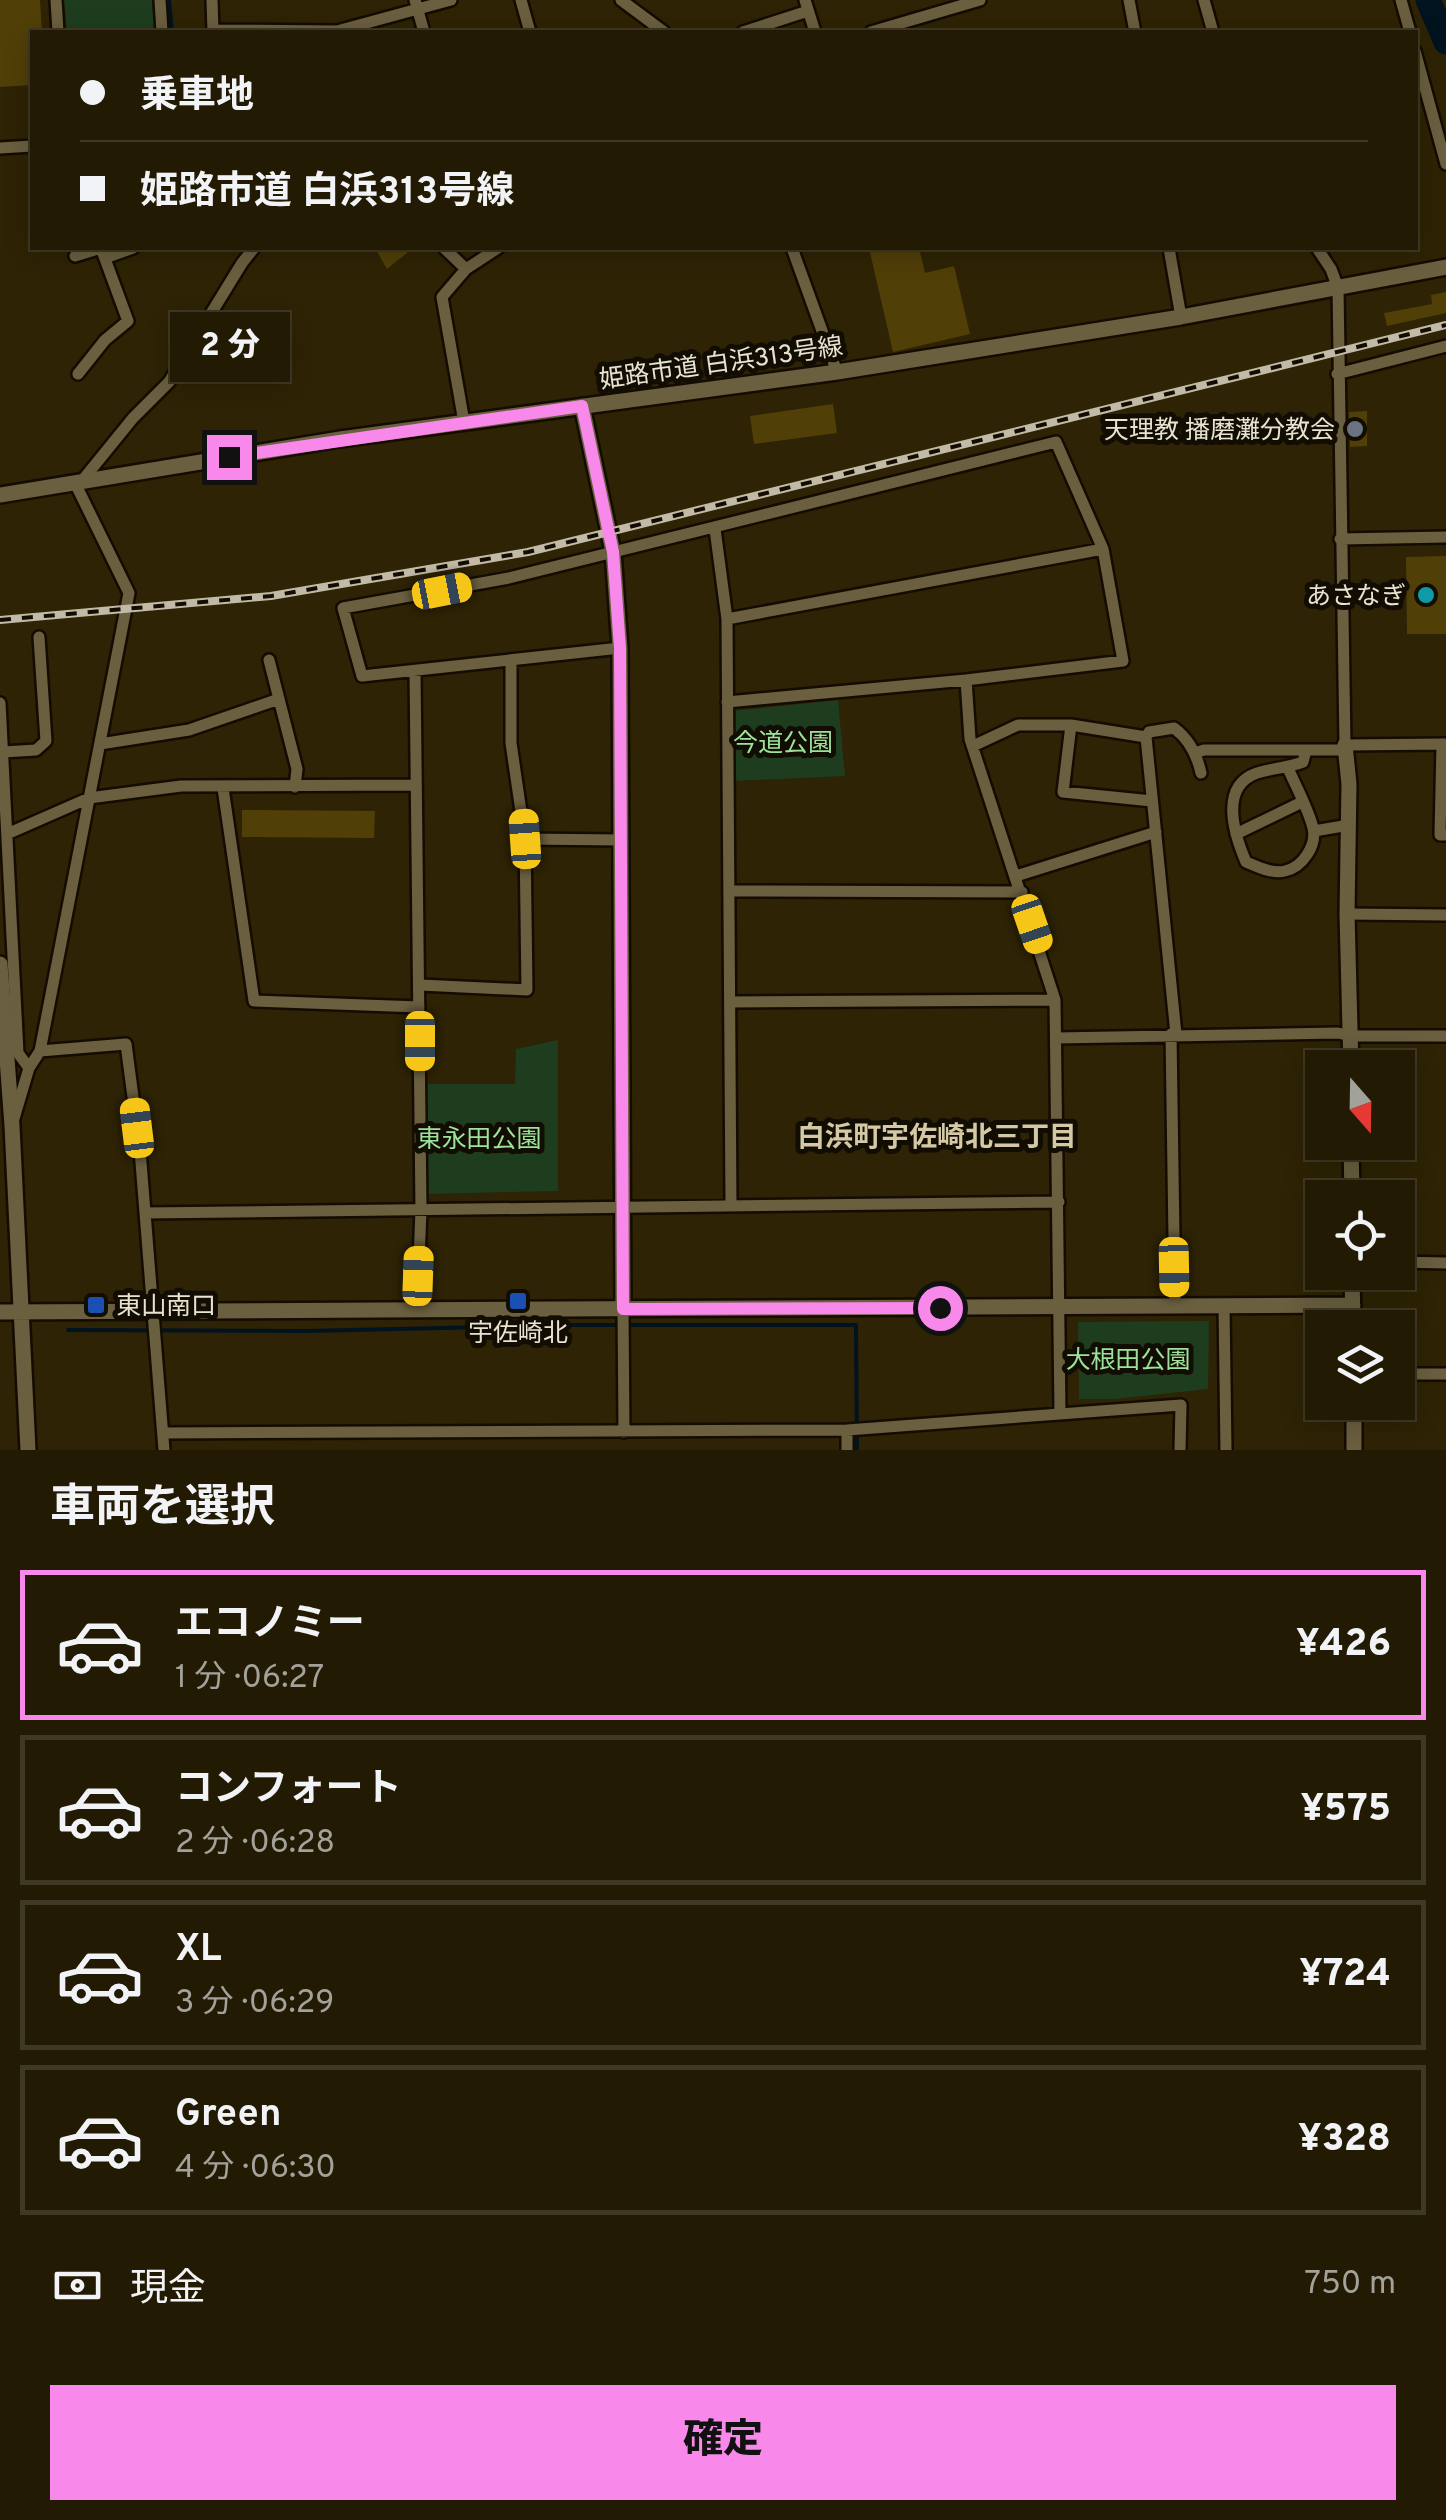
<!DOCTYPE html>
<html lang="ja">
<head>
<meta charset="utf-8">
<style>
	:root { --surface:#221a03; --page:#2e2712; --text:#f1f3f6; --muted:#a2a19a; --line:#3f3825; --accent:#f888ea }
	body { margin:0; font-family:Overpass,"Noto Sans JP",sans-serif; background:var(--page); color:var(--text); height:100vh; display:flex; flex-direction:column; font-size:38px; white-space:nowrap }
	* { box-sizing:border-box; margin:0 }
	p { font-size:32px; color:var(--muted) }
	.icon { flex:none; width:55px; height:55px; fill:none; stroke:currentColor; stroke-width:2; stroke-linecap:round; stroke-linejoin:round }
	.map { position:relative; height:1450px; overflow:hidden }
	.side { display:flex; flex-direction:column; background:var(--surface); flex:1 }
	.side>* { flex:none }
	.guide { position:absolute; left:30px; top:30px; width:1388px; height:220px; border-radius:0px; box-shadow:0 5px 25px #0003,0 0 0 2px var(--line); display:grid; align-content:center; height:220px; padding:0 50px; background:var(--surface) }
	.needle { width:65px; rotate:160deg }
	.fabs { position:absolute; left:1305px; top:1050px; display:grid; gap:20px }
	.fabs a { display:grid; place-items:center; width:110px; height:110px; border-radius:0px; background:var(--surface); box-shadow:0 5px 25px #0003,0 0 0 2px var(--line); font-size:50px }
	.end { position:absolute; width:45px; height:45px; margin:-22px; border:12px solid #f888ea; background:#111; box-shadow:0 0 0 5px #111 }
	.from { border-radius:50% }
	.bubble { position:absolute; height:70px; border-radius:0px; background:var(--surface); box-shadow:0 5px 25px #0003,0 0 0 2px var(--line); font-size:32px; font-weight:800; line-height:70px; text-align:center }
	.car { position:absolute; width:30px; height:60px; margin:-30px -15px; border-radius:12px; box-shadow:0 0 8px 2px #0007; background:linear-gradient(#f5c518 24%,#345 0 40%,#f5c518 0 76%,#345 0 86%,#f5c518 0) }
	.guide b { display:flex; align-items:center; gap:35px; height:95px; font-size:38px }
	.guide b+b { border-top:2px solid var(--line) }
	.guide i { width:25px; height:25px; background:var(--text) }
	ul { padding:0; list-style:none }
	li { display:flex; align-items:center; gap:30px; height:150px; margin:0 20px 15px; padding:0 30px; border:5px solid var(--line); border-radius:0px }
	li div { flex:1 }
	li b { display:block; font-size:38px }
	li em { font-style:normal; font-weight:800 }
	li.active { border-color:var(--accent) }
	li>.icon { width:90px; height:90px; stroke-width:1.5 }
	h2 { padding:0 50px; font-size:45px; line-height:120px }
	.pay { display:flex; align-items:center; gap:25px; height:110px; padding:0 50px; font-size:38px }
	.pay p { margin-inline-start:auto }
	.action { display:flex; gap:20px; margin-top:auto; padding:20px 50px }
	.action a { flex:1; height:115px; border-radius:0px; background:var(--accent); color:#111; font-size:40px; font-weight:800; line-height:115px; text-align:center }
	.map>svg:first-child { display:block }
	.green { fill:#1e3d1e }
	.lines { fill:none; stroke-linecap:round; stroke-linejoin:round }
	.stream { stroke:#01131f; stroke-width:4 }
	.river { stroke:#01131f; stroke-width:25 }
	.building { fill:#513f08 }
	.street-casing { stroke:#140c00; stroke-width:16 }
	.secondary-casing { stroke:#140c00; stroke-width:20 }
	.street { stroke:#6a5f3f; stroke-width:11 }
	.secondary { stroke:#6a5f3f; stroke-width:15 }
	.rail-casing { stroke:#c2baa6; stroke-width:8 }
	.rail { stroke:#120d03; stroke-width:4; stroke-dasharray:11; stroke-linecap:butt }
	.route { stroke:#f888ea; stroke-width:12 }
	.worship-dot { fill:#6b7280; stroke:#120d03; stroke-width:4 }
	.culture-dot { fill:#0f9aa8; stroke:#120d03; stroke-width:4 }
	.transit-dot { fill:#1a4fb4; stroke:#120d03; stroke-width:4 }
	.labels { text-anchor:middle; stroke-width:10; stroke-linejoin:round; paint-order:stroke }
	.street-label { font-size:25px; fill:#e9e2d1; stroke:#120d03 }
	.poi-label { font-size:25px; fill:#e9e2d1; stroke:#120d03; text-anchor:end }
	.park-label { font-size:25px; fill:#9ce29a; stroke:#120d03 }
	.neighbourhood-label { font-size:28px; font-weight:bold; fill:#d5c8a5; stroke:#120d03 }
</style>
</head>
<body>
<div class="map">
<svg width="1446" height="1450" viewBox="0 0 1446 1450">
	<rect width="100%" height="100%" fill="#2e2304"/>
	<path class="green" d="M64 0H152L154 32H67Z
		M838 700 845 776 733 781 732 711Z
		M558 1040V1191L424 1194V1084H515L516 1049Z
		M1209 1321 1208 1389 1115 1399H1079L1078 1322Z"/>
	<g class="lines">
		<path class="stream" d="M169 0 172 32
			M68 1330 306 1331 573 1325H856L857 1450"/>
		<path class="river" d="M1428 0 1446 42"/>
	</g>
	<path class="building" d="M0 0H40L42 32H32V85L0 87Z
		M375 248H413L387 269Z
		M869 248H919L925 273 954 266 970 334 893 352Z
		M1446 292V313L1387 326 1384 313 1432 304 1431 295Z
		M833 404 837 433 754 444 750 416Z
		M1367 411V446L1350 447 1349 412Z
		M1446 556V634H1407L1406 557Z
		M242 810 375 811 374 838 242 837Z"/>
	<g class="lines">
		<g class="street-casing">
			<path id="street" d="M56 0 58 32
				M160 0 162 32
				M212 0 213 32
				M415 0 424 32
				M521 0 530 32
				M621 0 664 32
				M805 0 815 32
				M1129 0 1135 32
				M1204 0 1213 32
				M1401 0 1410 32
				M213 30 337 31 451 0
				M743 32 808 11
				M871 32 980 0
				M1415 51 1446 164
				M0 148 32 146
				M444 248 466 269
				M792 248 837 372
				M1169 248 1181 317
				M1317 248 1331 269 1338 288 1345 745 1446 744
				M75 256 101 248
				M105 258 133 248
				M78 374 105 340 128 321 101 248
				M1337 374 1446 346
				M464 422 442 297 466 269 498 248
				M81 482 133 418 169 382 242 263 254 248
				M715 529 727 619 731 1206
				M1340 539 1446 537
				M727 619 1103 549
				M620 648 362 676 343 608 509 578 1056 442 1103 549 1123 661 966 680 727 702
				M269 660 297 769 295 787
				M511 660V743L525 839
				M415 671 421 1210 417 1310
				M966 680 970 739 1055 1000 1060 1414
				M0 703 18 1053 29 1068
				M1071 725 1063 792 1152 801
				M1146 737 1149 732 1174 728C1189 739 1197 755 1201 773
				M100 744 189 730 279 699
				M1442 744 1440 835H1446
				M973 746 1018 725H1071L1146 737 1176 1034
				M3 752 36 750 46 741 39 637
				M1195 753 1204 750H1345
				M1288 768C1296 787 1308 808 1313 828 1317 845 1303 867 1285 871 1272 874 1258 867 1246 862 1234 834 1219 786 1257 773 1273 768 1287 768 1303 762L1306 750
				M223 788 254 1001 419 1007
				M1314 831 1349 825
				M7 834 89 798 181 786 414 785
				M1236 834 1302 802
				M1016 876 1156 832
				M729 891 1022 892
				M1347 914 1446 915
				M420 985 527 990 525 839 622 840
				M730 1002 1055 1000
				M1171 1034 1175 1306
				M1056 1038 1338 1033 1351 1036H1446
				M40 1051 126 1044 140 1150 164 1450
				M13 1122 29 1068 40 1051 129 593 75 483
				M145 1213 1059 1202
				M1398 1262 1446 1263
				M1224 1306 1226 1450
				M623 1309 624 1432
				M1398 1374H1446
				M165 1433 847 1430 1181 1405 1180 1450
				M847 1450V1430"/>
		</g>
		<g class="secondary-casing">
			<path id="secondary" d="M582 406 613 552 620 648 623 1309
				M0 495 340 439 837 372 1181 317 1446 267
				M1345 745 1349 784 1347 914 1351 1068
				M0 964 12 1126 28 1450
				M1351 1142 1352 1198
				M1352 1272 1353 1328
				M0 1312 1353 1305
				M1354 1402V1450"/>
		</g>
		<use href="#street" class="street"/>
		<use href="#secondary" class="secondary"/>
		<g class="rail-casing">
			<path id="rail" d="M0 620 271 596 528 552 1446 325"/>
		</g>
		<use href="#rail" class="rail"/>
	</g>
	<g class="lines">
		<path class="route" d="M229 457 582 406 613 552 620 648 623 1309 940 1308"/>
	</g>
	<circle class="worship-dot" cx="1355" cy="429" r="10"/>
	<circle class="culture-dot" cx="1426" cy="595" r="10"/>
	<g class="transit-dot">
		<rect x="508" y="1291" width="20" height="20" rx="5"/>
		<rect x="86" y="1295" width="20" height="20" rx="5"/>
	</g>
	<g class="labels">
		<g class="street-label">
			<text transform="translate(721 362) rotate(-8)" y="9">姫路市道 白浜313号線</text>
		</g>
		<g class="poi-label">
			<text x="1335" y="438">天理教 播磨灘分教会</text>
			<text x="1406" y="604">あさなぎ</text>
			<text x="116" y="1314" text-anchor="start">東山南口</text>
			<text x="518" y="1341" text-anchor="middle">宇佐崎北</text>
		</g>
		<g class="park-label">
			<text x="783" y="751">今道公園</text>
			<text x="479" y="1147">東永田公園</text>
			<text x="1128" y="1368">大根田公園</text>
		</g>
		<g class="neighbourhood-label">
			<text x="937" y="1146">白浜町宇佐崎北三丁目</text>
		</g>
	</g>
</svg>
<div class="fabs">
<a><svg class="needle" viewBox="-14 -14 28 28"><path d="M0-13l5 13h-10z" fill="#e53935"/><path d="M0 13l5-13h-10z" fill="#a2a19a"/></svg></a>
<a><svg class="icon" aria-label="locate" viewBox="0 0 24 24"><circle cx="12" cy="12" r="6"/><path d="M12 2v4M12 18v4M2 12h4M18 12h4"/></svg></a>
<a><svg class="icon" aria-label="layers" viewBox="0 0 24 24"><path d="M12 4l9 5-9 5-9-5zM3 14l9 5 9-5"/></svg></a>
</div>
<i class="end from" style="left:940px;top:1308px"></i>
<i class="end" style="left:229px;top:457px"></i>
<div class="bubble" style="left:170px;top:312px;width:120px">2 分</div>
<i class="car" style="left:442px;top:591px;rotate:79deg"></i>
<i class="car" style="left:525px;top:839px;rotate:356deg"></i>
<i class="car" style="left:1032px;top:924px;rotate:161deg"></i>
<i class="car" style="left:420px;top:1041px;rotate:180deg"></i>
<i class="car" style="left:137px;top:1128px;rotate:353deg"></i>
<i class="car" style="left:1174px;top:1267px;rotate:179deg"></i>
<i class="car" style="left:418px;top:1276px;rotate:2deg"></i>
<div class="guide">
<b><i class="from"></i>乗車地</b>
<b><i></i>姫路市道 白浜313号線</b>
</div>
</div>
<section class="side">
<h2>車両を選択</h2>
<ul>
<li class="active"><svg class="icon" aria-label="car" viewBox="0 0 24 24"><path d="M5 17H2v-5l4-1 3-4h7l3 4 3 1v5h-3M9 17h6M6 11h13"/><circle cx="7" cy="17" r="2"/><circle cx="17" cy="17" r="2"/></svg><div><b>エコノミー</b><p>1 分 · 06:27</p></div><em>¥426</em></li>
<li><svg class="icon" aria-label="car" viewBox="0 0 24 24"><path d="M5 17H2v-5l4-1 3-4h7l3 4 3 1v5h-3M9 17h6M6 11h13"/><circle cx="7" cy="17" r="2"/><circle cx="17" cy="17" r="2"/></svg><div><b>コンフォート</b><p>2 分 · 06:28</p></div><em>¥575</em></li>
<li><svg class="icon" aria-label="car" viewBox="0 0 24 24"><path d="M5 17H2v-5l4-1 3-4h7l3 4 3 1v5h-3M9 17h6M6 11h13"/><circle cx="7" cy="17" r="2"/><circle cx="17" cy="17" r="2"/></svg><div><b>XL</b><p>3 分 · 06:29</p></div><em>¥724</em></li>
<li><svg class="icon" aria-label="car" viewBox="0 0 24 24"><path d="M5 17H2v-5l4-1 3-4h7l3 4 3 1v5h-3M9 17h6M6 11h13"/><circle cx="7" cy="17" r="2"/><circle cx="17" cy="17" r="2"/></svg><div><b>Green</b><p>4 分 · 06:30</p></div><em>¥328</em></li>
</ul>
<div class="pay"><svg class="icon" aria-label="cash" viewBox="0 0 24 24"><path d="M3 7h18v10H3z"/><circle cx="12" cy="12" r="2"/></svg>現金<p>750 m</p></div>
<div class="action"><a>確定</a></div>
</section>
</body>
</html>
